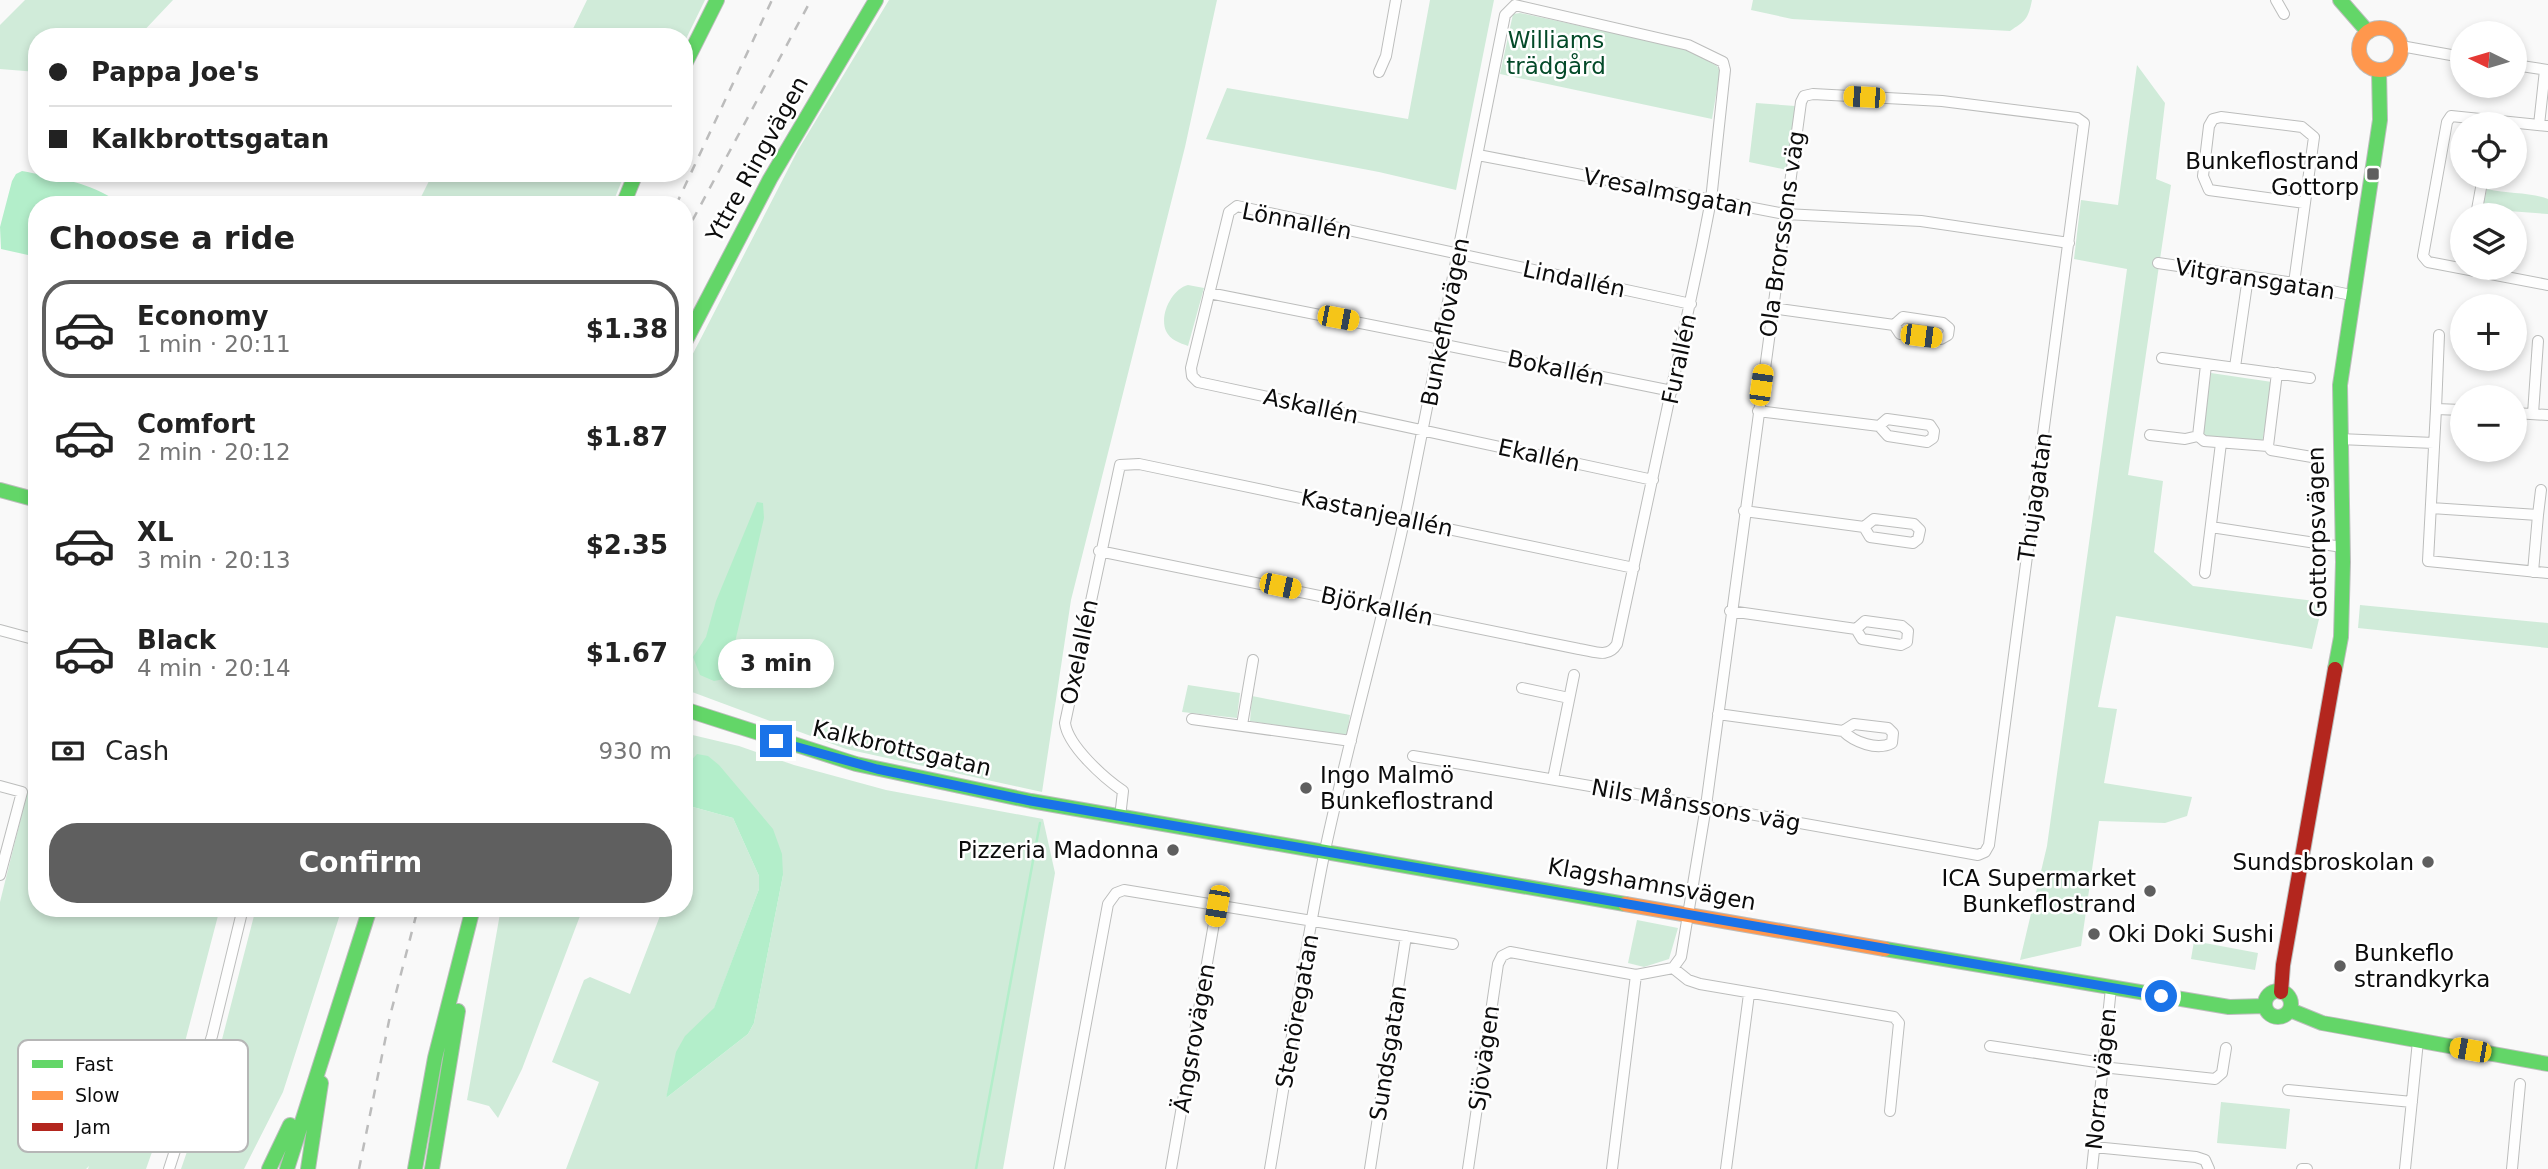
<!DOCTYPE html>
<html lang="en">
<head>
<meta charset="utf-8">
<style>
	:root { --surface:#fff; --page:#f6f6f6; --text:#222; --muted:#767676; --line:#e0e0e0; --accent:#5f5f5f }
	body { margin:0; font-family:"DejaVu Sans",sans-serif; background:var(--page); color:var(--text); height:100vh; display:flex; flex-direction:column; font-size:26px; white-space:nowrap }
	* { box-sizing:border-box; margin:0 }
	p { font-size:23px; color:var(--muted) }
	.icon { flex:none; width:38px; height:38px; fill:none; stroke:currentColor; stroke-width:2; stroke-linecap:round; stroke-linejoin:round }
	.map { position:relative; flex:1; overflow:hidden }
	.drawer { position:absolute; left:28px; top:196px; width:665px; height:721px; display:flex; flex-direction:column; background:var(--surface); border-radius:28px; box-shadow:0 4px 10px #0003 }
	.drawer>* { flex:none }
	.banner { position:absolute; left:28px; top:28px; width:665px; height:154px; border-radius:28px; box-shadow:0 4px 10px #0003; display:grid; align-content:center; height:154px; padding:0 21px; background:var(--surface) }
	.needle { width:46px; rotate:275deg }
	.buttons { position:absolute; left:2450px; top:21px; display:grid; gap:14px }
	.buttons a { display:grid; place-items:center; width:77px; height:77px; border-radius:50%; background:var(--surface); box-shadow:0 4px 10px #0003; font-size:35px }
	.end { position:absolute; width:32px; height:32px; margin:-16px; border:9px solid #1a73e8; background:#fff; box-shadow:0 0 0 4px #fff }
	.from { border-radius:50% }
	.bubble { position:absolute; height:49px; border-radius:24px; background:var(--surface); box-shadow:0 4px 10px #0003; font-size:23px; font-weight:700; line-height:49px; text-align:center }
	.car { position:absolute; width:21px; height:42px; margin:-21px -10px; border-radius:9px; box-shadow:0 0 5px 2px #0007; background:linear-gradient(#f5c518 24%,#345 0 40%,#f5c518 0 76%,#345 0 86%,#f5c518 0) }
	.banner b { display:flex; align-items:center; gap:24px; height:66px; font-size:26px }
	.banner b+b { border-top:2px solid var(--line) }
	.banner i { width:18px; height:18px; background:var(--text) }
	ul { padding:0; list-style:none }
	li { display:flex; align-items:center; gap:21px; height:98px; margin:0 14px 10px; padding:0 7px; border:4px solid transparent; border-radius:28px }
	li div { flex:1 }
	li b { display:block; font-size:26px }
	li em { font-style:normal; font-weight:700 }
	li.active { border-color:var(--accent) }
	li>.icon { width:63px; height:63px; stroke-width:1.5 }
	h2 { padding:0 21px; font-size:32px; line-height:84px }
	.pay { display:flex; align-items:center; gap:18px; height:77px; padding:0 21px; font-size:26px }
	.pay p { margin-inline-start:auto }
	.action { display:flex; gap:14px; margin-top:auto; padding:14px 21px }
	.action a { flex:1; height:80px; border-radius:28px; background:var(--accent); color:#fff; font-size:28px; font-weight:700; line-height:80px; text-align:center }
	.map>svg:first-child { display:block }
	.green { fill:#d0ebd9 }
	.water { fill:#b3eeca }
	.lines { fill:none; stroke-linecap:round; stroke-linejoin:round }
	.stream { stroke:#b3eeca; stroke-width:2.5 }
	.street-casing { stroke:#bcbdbc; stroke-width:12 }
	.fast-casing { stroke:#bcbdbc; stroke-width:16 }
	.slow-casing { stroke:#bcbdbc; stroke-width:16 }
	.jam-casing { stroke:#bcbdbc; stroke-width:16 }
	.street { stroke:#fefefe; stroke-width:10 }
	.fast { stroke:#63d668; stroke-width:14 }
	.slow { stroke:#ff974d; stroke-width:14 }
	.jam { stroke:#b3261e; stroke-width:14 }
	.rail { stroke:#bcbcbc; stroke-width:2.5; stroke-dasharray:9 9; stroke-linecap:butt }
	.route { stroke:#1a73e8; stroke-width:9 }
	.poi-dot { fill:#5f5f5f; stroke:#fff; stroke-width:2.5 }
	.labels { text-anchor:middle; stroke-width:5; stroke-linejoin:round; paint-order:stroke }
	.park-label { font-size:23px; fill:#044a29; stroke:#fff }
	.street-label { font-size:23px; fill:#0c0c0c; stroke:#fff }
	.poi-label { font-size:23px; fill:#0c0c0c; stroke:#fff; text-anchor:end }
	.key { fill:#fff; stroke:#b6b6b6; stroke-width:2 }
	.key-label { font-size:19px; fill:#0c0c0c }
</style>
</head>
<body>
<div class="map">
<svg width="2548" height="1169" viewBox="0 0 2548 1169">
	<rect width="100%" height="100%" fill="#f9f9f9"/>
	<path class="green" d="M25 0H173L138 37H37V72L0 69V25Z
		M587 0H705L684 43V37H569Z
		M889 0H1217L1185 147 1071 600 1042 792 846 749 684 689V371L798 150Z
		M1430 0H1494L1456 190 1379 172 1206 139 1227 88 1408 119Z
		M1753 0H2032C2028 20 2025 21 2010 31L1792 19 1751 10Z
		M1520 13 1687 49 1717 66 1720 71 1712 119 1500 74 1513 14Z
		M2137 65 2165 103 2156 179 2171 185 2128 475 2163 481 2154 552 2193 586 2323 602 2312 649 2116 616 2098 707 2117 709 2104 783 2192 797 2187 816 2165 823 2099 821 2081 946 2020 960 2047 846 2127 269 2074 259 2081 200 2118 205Z
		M1756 103 1795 106 1787 170 1749 162Z
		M433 173H625L612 205H417Z
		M2487 189C2508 194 2529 192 2548 199V214L2482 209Z
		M1188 285 1204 288 1188 346C1180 343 1170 340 1166 331 1159 315 1172 289 1188 285Z
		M2211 373 2272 382 2262 444 2202 435Z
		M2360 605 2548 623V648L2358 628Z
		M1188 685 1240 693 1237 718 1182 712Z
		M1252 696 1350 715 1347 736 1250 721Z
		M684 733 739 746 794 765 886 790 1043 819 1055 873 1003 1169H566L599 1082 552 1062 584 980 590 977 630 994 663 908H684V801L693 807 733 818 759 876V889L714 1009 685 1037 666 1098 748 1034 754 1023 783 875 686 763 684 768Z
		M37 753V908H220L168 1107 146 1169H88L89 1166 86 1169H0V902Z
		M256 908H342L283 1092 244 1169H181L211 1082Z
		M501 908H583L522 1069 498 1118 489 1106 467 1100Z
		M1637 920 1678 928 1669 959 1644 967 1628 963Z
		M2194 941 2258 953 2255 970 2191 959Z
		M2221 1102 2290 1109 2286 1149 2217 1143Z"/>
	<path class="water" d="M22 171C52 177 85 181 112 198L114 205H37V257L1 249 0 227 12 181 16 174Z
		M757 502 763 503 764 518 728 672 724 679 714 681 700 675 693 657 706 637 716 601Z
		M697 754 708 756 719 765 773 829 782 854 783 875 754 1023 748 1034 666 1098 676 1052 685 1036 714 1008 759 889V876L733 818 693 807 684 801V768Z"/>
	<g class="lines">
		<path class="stream" d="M976 1169 1040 823"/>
		<g class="street-casing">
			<path id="street" d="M2276 0 2284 14
				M2401 46 2462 57
				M2515 65 2548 70
				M1379 72 1386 56 1396 0
				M2539 125 2545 70
				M2548 126 2451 116 2447 122 2423 256 2428 262 2548 285
				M1478 155 1785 214 1921 221 2069 243
				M2476 215 2483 177
				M2158 263 2294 283 2351 295
				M2294 283 2314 137 2302 127 2221 117 2213 119 2209 126 2203 176 2209 190 2305 203
				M1209 293 1441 339
				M1772 308 1894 325 1900 334 1941 339 1948 335 1949 328 1943 323 1903 317 1894 325
				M1440 344 1672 391
				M2162 358 2310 378
				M2235 367 2248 277
				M2436 409 2439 335
				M2462 410 2436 409 2428 561 2548 573
				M1758 411 1879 426 1888 436 1927 442 1933 438 1934 431 1930 425 1887 419 1879 426
				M2515 413 2548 415
				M2533 414 2538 341
				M2150 435 2185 439 2198 436 2204 441 2268 446 2271 450 2312 457
				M2198 436 2206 365
				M2339 439 2434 443
				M2268 446 2277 373
				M1653 480 1198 382 1192 376 1191 368 1229 212 1237 206 1691 304
				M2431 508 2538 515 2533 572
				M1744 511 1864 527 1870 537 1913 543 1918 539 1920 530 1914 524 1874 519 1864 527
				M2538 515 2541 490
				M2211 527 2342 547
				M1099 551 1579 649C1594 651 1608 659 1617 644L1702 246 1711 200 1725 70 1723 62 1688 45 1515 5 1505 15 1408 503C1383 621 1349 737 1324 855 1303 959 1288 1064 1270 1169
				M2205 573 2221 443
				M1730 611 1856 629 1862 639 1901 645 1907 642 1908 631 1902 626 1865 621 1856 629
				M0 630 37 640
				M1522 688 1569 698
				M1718 714 1843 731C1854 742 1877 751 1892 743L1893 733 1888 728 1854 724 1843 731
				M1192 719 1351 741
				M1242 725 1253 660
				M1413 756C1602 787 1790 821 1978 855L1985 852 1989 845 2084 123 2077 118 1942 101 1813 94 1804 96 1801 102 1706 806 1681 957 1673 968 1636 975 1510 952 1502 956 1498 964 1468 1169
				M1553 779 1574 675
				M0 786 22 792 0 875
				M1120 817 1123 791C1104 778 1068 746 1065 723L1120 465 1139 464 1634 568
				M1673 968 1688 980 1700 984 1894 1017 1899 1023 1890 1111
				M1990 1046 2103 1063
				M2102 1067 2215 1079 2222 1073 2226 1048
				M2288 1090 2412 1102
				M2094 1147 2196 1157 2205 1160 2209 1169
				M169 1169 212 1036 243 908
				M1059 1169 1108 904 1116 893 1124 890 1453 944
				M1171 1169 1217 906
				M1370 1169 1406 936
				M1612 1169 1636 975
				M1726 1169 1749 994
				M2092 1169 2111 988
				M2302 1169H2307
				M2405 1169 2418 1041
				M2512 1169 2520 1084"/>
		</g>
		<g class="fast-casing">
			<path id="fast" d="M2340 0 2368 32
				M684 66 717 0
				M623 205 636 173
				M684 344 770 179 876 0
				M0 490 37 500
				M2335 669 2341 637 2343 562 2340 385 2380 120 2379 70
				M684 709 856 764 1031 801 1625 904
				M1885 949 2229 1007 2265 1006
				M2265 1004a13 13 0 1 1 26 0a13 13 0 1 1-26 0Z
				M2290 1010 2322 1023 2548 1064
				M269 1169 290 1125
				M287 1169 370 908
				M308 1169 321 1083
				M415 1169 435 1058 473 908
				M432 1169 458 1011"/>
		</g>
		<g class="slow-casing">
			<path id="slow" d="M2359 49a21 21 0 1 1 42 0a21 21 0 1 1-42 0Z
				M1625 904 1885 949"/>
		</g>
		<g class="jam-casing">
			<path id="jam" d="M2281 992 2283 965 2335 669"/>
		</g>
		<use href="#street" class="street"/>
		<use href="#fast" class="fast"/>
		<use href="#slow" class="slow"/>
		<use href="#jam" class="jam"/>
		<path class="rail" d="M676 205 772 0
			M684 236 811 0
			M359 1169 390 1016 418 908"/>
	</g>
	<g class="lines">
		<path class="route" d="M776 741 877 769 1031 801 2161 996"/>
	</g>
	<g class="poi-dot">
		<rect x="2366" y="167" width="14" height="14" rx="3.5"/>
		<circle cx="1306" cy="788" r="7"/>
		<circle cx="1173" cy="850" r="7"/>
		<circle cx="2428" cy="862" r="7"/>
		<circle cx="2150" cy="891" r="7"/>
		<circle cx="2094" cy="934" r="7"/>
		<circle cx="2340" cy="966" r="7"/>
	</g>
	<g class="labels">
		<g class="park-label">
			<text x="1556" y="48">Williams<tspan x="1556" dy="26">trädgård</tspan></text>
		</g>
		<g class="street-label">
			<text transform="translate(757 159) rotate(-61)" y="8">Yttre Ringvägen</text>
			<text transform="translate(1668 192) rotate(11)" y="8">Vresalmsgatan</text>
			<text transform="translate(1297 221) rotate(11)" y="8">Lönnallén</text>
			<text transform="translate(1782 234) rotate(-82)" y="8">Ola Brorssons väg</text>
			<text transform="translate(1574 279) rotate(12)" y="8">Lindallén</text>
			<text transform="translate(2255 279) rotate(9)" y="8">Vitgransgatan</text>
			<text transform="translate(1445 322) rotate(-79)" y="8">Bunkeflovägen</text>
			<text transform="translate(1679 359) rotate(-78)" y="8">Furallén</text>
			<text transform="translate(1556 368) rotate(12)" y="8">Bokallén</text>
			<text transform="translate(1311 406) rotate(12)" y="8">Askallén</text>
			<text transform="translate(1539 455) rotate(12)" y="8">Ekallén</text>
			<text transform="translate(2035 497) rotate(-82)" y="8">Thujagatan</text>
			<text transform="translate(1377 513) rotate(12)" y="8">Kastanjeallén</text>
			<text transform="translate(2317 532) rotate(-91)" y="8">Gottorpsvägen</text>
			<text transform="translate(1377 606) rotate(12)" y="8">Björkallén</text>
			<text transform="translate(1079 652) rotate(-78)" y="8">Oxelallén</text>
			<text transform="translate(902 748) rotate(13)" y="8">Kalkbrottsgatan</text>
			<text transform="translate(1696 805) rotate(10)" y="8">Nils Månssons väg</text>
			<text transform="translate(1652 884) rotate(10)" y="8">Klagshamnsvägen</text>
			<text transform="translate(1297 1011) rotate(-80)" y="8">Stenöregatan</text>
			<text transform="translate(1194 1038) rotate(-80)" y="8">Ängsrovägen</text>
			<text transform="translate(1388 1053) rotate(-81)" y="8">Sundsgatan</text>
			<text transform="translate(1484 1058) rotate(-82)" y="8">Sjövägen</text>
			<text transform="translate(2101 1079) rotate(-84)" y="8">Norra vägen</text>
		</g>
		<g class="poi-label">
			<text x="2359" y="169">Bunkeflostrand<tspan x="2359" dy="26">Gottorp</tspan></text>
			<text x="1320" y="783" text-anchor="start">Ingo Malmö<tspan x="1320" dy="26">Bunkeflostrand</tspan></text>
			<text x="1159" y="858">Pizzeria Madonna</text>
			<text x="2414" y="870">Sundsbroskolan</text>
			<text x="2136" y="886">ICA Supermarket<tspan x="2136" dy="26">Bunkeflostrand</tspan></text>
			<text x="2108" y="942" text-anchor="start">Oki Doki Sushi</text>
			<text x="2354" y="961" text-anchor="start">Bunkeflo<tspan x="2354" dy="26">strandkyrka</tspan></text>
		</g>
	</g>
	<rect x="18" y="1040" width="230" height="112" rx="10" class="key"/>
	<rect x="32" y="1060" width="31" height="8" fill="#63d668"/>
	<rect x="32" y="1091" width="31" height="9" fill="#ff974d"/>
	<rect x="32" y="1123" width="31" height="8" fill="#b3261e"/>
	<g class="key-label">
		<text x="75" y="1071">Fast</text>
		<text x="75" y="1102">Slow</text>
		<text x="75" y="1134">Jam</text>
	</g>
</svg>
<div class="buttons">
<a><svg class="needle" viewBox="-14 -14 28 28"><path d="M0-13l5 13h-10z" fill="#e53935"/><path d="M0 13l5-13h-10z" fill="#767676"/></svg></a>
<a><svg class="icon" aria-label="locate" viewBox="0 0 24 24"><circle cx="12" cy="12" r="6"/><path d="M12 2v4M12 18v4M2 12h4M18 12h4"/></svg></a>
<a><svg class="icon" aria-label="layers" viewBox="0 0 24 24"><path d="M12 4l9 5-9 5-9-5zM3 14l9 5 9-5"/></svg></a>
<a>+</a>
<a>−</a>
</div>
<i class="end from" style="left:2161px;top:996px"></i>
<i class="end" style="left:776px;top:741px"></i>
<div class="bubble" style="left:718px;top:639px;width:116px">3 min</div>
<i class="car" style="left:1864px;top:97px;rotate:273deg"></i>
<i class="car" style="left:1338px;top:318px;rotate:101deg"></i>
<i class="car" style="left:1921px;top:336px;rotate:97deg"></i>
<i class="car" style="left:1761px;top:385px;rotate:8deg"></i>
<i class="car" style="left:1280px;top:586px;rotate:102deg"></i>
<i class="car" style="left:1217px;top:906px;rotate:190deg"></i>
<i class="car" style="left:2470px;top:1050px;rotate:280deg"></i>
<div class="banner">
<b><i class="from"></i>Pappa Joe's</b>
<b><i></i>Kalkbrottsgatan</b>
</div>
<section class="drawer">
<h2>Choose a ride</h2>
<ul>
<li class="active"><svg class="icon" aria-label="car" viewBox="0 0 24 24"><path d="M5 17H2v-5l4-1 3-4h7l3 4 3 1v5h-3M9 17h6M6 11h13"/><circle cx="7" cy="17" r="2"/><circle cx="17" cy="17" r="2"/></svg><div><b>Economy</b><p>1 min · 20:11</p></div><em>$1.38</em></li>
<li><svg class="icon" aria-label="car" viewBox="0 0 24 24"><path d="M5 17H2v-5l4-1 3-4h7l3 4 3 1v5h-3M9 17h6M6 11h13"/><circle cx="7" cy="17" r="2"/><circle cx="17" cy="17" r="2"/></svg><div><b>Comfort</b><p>2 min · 20:12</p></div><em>$1.87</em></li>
<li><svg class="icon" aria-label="car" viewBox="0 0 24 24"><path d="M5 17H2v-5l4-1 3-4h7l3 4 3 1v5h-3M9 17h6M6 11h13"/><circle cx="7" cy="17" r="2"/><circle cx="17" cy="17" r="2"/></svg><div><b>XL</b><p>3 min · 20:13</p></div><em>$2.35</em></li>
<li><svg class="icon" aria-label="car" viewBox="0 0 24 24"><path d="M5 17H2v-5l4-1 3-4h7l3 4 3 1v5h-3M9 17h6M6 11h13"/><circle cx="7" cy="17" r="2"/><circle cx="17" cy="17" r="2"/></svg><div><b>Black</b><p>4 min · 20:14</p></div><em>$1.67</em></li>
</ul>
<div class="pay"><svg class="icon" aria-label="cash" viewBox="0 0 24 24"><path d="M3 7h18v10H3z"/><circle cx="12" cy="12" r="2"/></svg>Cash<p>930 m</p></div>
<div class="action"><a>Confirm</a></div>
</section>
</div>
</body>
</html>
